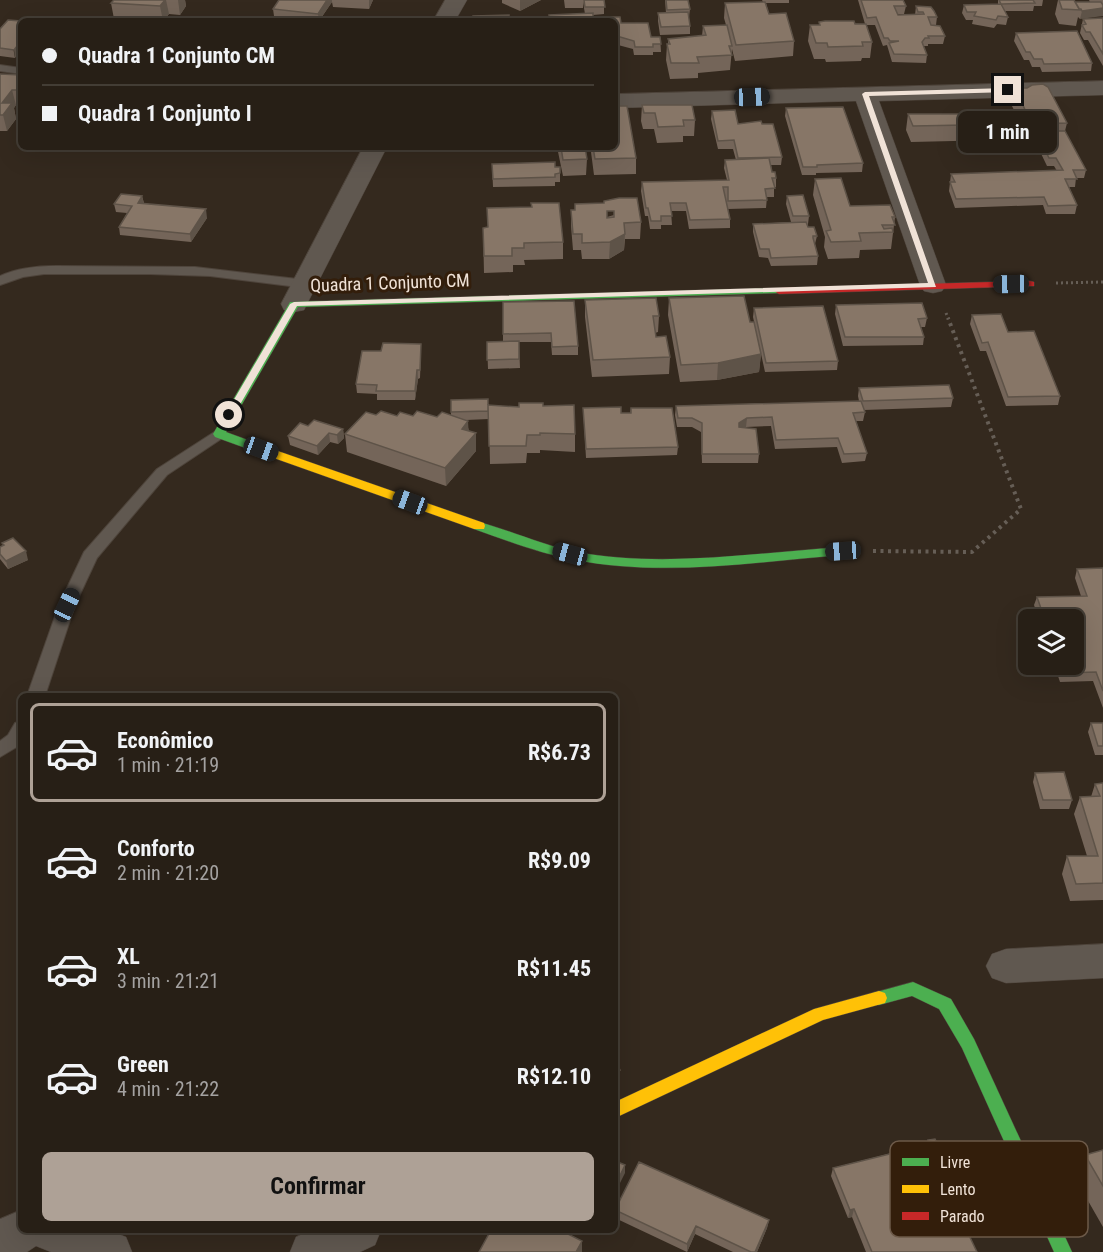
<!DOCTYPE html>
<html lang="pt">
<head>
<meta charset="utf-8">
<style>
	:root { --surface:#271f16; --page:#2f271f; --text:#f1f3f6; --muted:#a4a2a1; --line:#433d35; --accent:#aea196 }
	body { margin:0; font-family:"Roboto Condensed",sans-serif; background:var(--page); color:var(--text); height:100vh; display:flex; flex-direction:column; font-size:22px; white-space:nowrap }
	* { box-sizing:border-box; margin:0 }
	p { font-size:20px; color:var(--muted) }
	.icon { flex:none; width:33px; height:33px; fill:none; stroke:currentColor; stroke-width:2; stroke-linecap:round; stroke-linejoin:round }
	.map { position:relative; flex:1; overflow:hidden }
	.panel { position:absolute; left:18px; top:693px; width:600px; height:540px; display:flex; flex-direction:column; background:var(--surface); border-radius:9px; box-shadow:0 6px 24px #0002,0 0 0 2px var(--line) }
	.panel>* { flex:none }
	.top-card { position:absolute; left:18px; top:18px; width:600px; height:132px; border-radius:9px; box-shadow:0 6px 24px #0002,0 0 0 2px var(--line); display:grid; align-content:center; height:132px; padding:0 24px; background:var(--surface) }
	.buttons { position:absolute; left:1018px; top:609px; display:grid; gap:12px }
	.buttons a { display:grid; place-items:center; width:66px; height:66px; border-radius:9px; background:var(--surface); box-shadow:0 6px 24px #0002,0 0 0 2px var(--line); font-size:30px }
	.end { position:absolute; width:27px; height:27px; margin:-14px; border:8px solid #f0e2d7; background:#111; box-shadow:0 0 0 3px #111 }
	.from { border-radius:50% }
	.bubble { position:absolute; height:42px; border-radius:9px; background:var(--surface); box-shadow:0 6px 24px #0002,0 0 0 2px var(--line); font-size:20px; font-weight:700; line-height:42px; text-align:center }
	.car { position:absolute; width:18px; height:36px; margin:-18px -9px; border-radius:8px; box-shadow:0 0 4px 2px #0007; background:linear-gradient(#222 24%,#8ab4d8 0 40%,#222 0 76%,#8ab4d8 0 86%,#222 0) }
	.top-card b { display:flex; align-items:center; gap:21px; height:57px; font-size:22px }
	.top-card b+b { border-top:2px solid var(--line) }
	.top-card i { width:15px; height:15px; background:var(--text) }
	ul { padding:10px 0 0; list-style:none }
	li { display:flex; align-items:center; gap:18px; height:99px; margin:0 12px 9px; padding:0 12px; border:3px solid transparent; border-radius:9px }
	li div { flex:1 }
	li b { display:block; font-size:22px }
	li em { font-style:normal; font-weight:700 }
	li.active { border-color:var(--accent) }
	li>.icon { width:54px; height:54px; stroke-width:1.5 }
	.primary-button { display:flex; gap:12px; margin-top:auto; padding:12px 24px }
	.primary-button a { flex:1; height:69px; border-radius:9px; background:var(--accent); color:#111; font-size:24px; font-weight:700; line-height:69px; text-align:center }
	.map>svg:first-child { display:block }
	.lines { fill:none; stroke-linecap:round; stroke-linejoin:round }
	.lane-casing { stroke:#4e443b; stroke-width:2 }
	.street-casing { stroke:#4e443b; stroke-width:1 }
	.fast-casing { stroke:#4e443b; stroke-width:1 }
	.slow-casing { stroke:#4e443b; stroke-width:1 }
	.jam-casing { stroke:#4e443b; stroke-width:1 }
	.path-far1 { stroke:#665e56; stroke-width:3; stroke-dasharray:2 3; stroke-linecap:butt }
	.path { stroke:#665e56; stroke-width:4; stroke-dasharray:3 4.5; stroke-linecap:butt }
	.lane { fill:#605850; fill-rule:evenodd }
	.street { fill:#605850; fill-rule:evenodd }
	.fast { fill:#4caf50; fill-rule:evenodd }
	.slow { fill:#ffc107; fill-rule:evenodd }
	.jam { fill:#c62828; fill-rule:evenodd }
	.wall { fill:#746559; fill-rule:evenodd }
	.shaded-wall { fill:#5e5348 }
	.building { fill:#877667; stroke:#5e5348; stroke-width:1.5; fill-rule:evenodd }
	.route { fill:#f0e2d7 }
	.labels { text-anchor:middle; stroke-width:6; stroke-linejoin:round; paint-order:stroke }
	.street-label { font-size:18px; fill:#f0e2d7; stroke:#331e0b }
	.key { fill:#331e0b; stroke:#6c5948; stroke-width:1.5 }
	.key-label { font-size:16px; fill:#f0e2d7 }
</style>
</head>
<body>
<div class="map">
<svg width="1103" height="1252" viewBox="0 0 1103 1252">
	<rect width="100%" height="100%" fill="#34291e"/>
	<g class="lines">
		<g class="lane-casing">
			<path id="lane" d="M0 65 21 68V74L0 71Z
				M56 266 195 267 306 280 313 284 306 288 210 276 150 274H44L23 277 0 285V276C18 268 37 266 56 266Z
				M219 429 226 434 224 437 167 475 97 558 75 605 45 696H27L59 605 84 552 157 469Z
				M21 721 20 745 0 757V741L8 735 15 723Z"/>
		</g>
		<g class="street-casing">
			<path id="street" d="M445 0H467L455 21H433Z
				M1103 81V95L879 101 946 285 942 291 933 293 924 291 920 285 856 101 615 108V94Z
				M363 147H387L307 304 304 310 294 312 284 310 281 304Z
				M1103 944V978L1006 983 992 978 986 966 992 954 1006 949Z
				M21 1210V1230H108L126 1237 132 1252H51L36 1246 27 1252H0V1219Z
				M311 1230H381L375 1245 360 1252H290L296 1237Z"/>
		</g>
		<g class="fast-casing">
			<path id="fast" d="M779 288 784 291 783 293 298 307 226 432 259 444 261 447 259 450H251L215 437 213 434 290 302Z
				M479 522C512 531 542 545 576 552 662 568 755 553 842 547L848 551 842 555C755 562 662 577 576 560 541 554 508 541 474 529L473 526 474 523Z
				M913 982 951 999 974 1039 1072 1252H1054L962 1048 939 1009 912 996 879 1005 873 1003 871 998 873 993Z"/>
		</g>
		<g class="slow-casing">
			<path id="slow" d="M255 443 484 523 485 526 484 529H474L251 450 249 447Z
				M879 991 885 993 887 998 885 1003 823 1020 615 1118V1102L814 1009Z"/>
		</g>
		<g class="jam-casing">
			<path id="jam" d="M1030 281 1034 282V286L779 294 774 291 779 288Z"/>
		</g>
		<path class="path-far1" d="M1056 283 1103 282
			M946 313 949 320"/>
		<path class="path" d="M873 551 972 552 1021 509 948 318"/>
		<use href="#lane" class="lane"/>
		<use href="#street" class="street"/>
		<use href="#fast" class="fast"/>
		<use href="#slow" class="slow"/>
		<use href="#jam" class="jam"/>
	</g>
	<path class="wall" d="M114 0H185L186 6 180 15 169 14 163 21 114 19 111 3Z
		M279 0H373L369 9 333 7 332 2 319 21 274 16 273 9Z
		M502 0H541L520 11 502 3Z
		M564 0H604V14L593 15V17H620L621 23H648L651 37H660L661 52H653V55H634L633 49 618 45V52H615V21H549V15L585 14 583 2V8H565Z
		M665 0 690 9 689 17H688L690 26V34L660 35 658 21V13H666Z
		M762 0H789V3H766L769 14 794 41 793 56 735 61 732 49 730 70 698 73V78L670 79 666 60 667 44H668V39L702 36 703 26 726 25 724 18 725 3 763 2Z
		M858 0H903L906 6 904 14H898V15H915L916 6 937 17 936 25H931L945 36 943 44H928V46H923L927 55 926 63 892 62 887 45 883 46 875 25H866L872 42 870 58H862L861 61 826 62 825 59H814L808 41 810 25H819V22L865 24Z
		M998 0H1043L1042 6H1034L1033 11H1005L1008 17 1006 25 997 24 994 28 972 24 973 20H966L962 13 964 5 998 4Z
		M1058 0H1074L1075 2H1090L1089 0H1103V4L1080 19 1078 17 1076 26 1059 24 1055 14Z
		M1103 18V66L1088 40H1084L1080 33 1083 19Z
		M8 20 15 58 0 56V29Z
		M1077 31 1092 63 1091 71 1042 72 1040 67H1032L1029 60H1024L1014 41 1016 33Z
		M0 74 21 75V123L17 107 18 106 16 105 14 108 16 119 7 131H0Z
		M1015 88 1067 123 1065 131 1086 170 1084 178H1076L1075 187H1069L1077 205 1075 214H1046L1043 205 955 208 949 191 951 174 1057 171 1054 166H1047L1034 139 911 142 906 130 908 114H1016L1011 104Z
		M642 105 695 120 694 136H683V142L657 143 654 129H643L641 121Z
		M786 108 863 163 862 172 816 173V175H802L785 116Z
		M712 111 738 124H762L782 157 781 165H771L772 172 776 178V187H774V197H767L766 208 728 209 730 219V228L689 229 686 211H671L672 225H661V229H650L648 216H645L641 191 642 182 727 180 724 168 725 160H736L733 149H718L711 119Z
		M557 147H615L636 158V174L594 175 591 152H586L587 159 586 175 563 176Z
		M492 164 560 167V182H555V186L493 187Z
		M815 179 850 206 895 217 891 249 860 250 859 258 828 259 824 247 825 237 813 195Z
		M142 196 144 203 207 218 191 242 120 235 119 227 127 213 116 212 114 204Z
		M787 196 809 216 808 224V227L817 236 815 244 818 256 817 265 771 266 768 258 759 257 753 232V224L791 222 786 204Z
		M604 201 641 222 640 239H625L624 250 609 259H582L581 250H573L571 226V210H575V204L604 203ZM607 211H614V215L607 217Z
		M483 228 563 242V259L524 260 525 265H513V272L484 273Z
		M669 298 750 322 761 354 759 372 717 380 680 382 668 315Z
		M585 300 659 316 658 332 655 333 656 337 670 357 669 374 592 377 585 317Z
		M503 302 578 346V355H552L551 342H519L520 368 488 369 487 342 503 341Z
		M836 305 927 318 925 327H921L924 337 923 345 843 346 835 314Z
		M754 308 838 361 837 370 765 372 753 317Z
		M972 315 1060 396 1058 405 1006 406 986 351H980L970 324Z
		M421 352 420 378 418 379 415 400H377V394L357 393 356 384Z
		M859 388 953 398 951 407 864 410 865 412 863 421H856L867 453 865 461 842 463 837 447 775 449 771 426 746 427 744 428 759 454 758 463H702L701 432 692 427H677L675 415 676 406 859 401 858 396Z
		M451 400 489 405 519 407 543 406 575 434V452L540 450V453H527L526 463 490 464 489 419 466 420 469 431 476 451 446 486 347 452 345 434 376 415 413 416 437 417 451 415Z
		M583 408 621 413H630L631 408 678 447 677 455 586 458Z
		M308 426 343 429 344 438 338 444 330 442 318 455 290 445 288 436Z
		M2 543 28 560 8 569 0 559V547L3 545Z
		M1103 568V708L1093 681 1060 682 1054 664H1074V620H1039L1034 605 1037 597 1081 596 1075 578 1077 569Z
		M1091 723H1103V755H1095L1088 732Z
		M1035 773 1072 800 1069 809H1040L1033 782Z
		M1103 783V900L1070 901 1062 874 1067 856H1087L1074 814 1080 797H1091L1095 784Z
		M928 1140 963 1213 959 1214 977 1252H866L852 1217 848 1218 831 1176 833 1168 927 1144Z
		M1103 1150V1227L1075 1178 1085 1155Z
		M615 1208 769 1220 767 1228 757 1252H733L695 1234 687 1252 615 1218Z"/>
	<path class="shaded-wall" d="M165 0H166L169 14 163 21 160 6Z
		M178 0H185L186 6 180 15Z
		M327 0H332V2L319 21 318 14Z
		M369 0H373L369 9Z
		M520 0H541L520 11Z
		M1103 8V16L1080 19 1082 11Z
		M21 41V51L15 58 14 50Z
		M12 90 16 105 14 108 16 119 7 131 3 115 2 103Z
		M142 196 144 204 138 203Z
		M206 209 207 218 191 242 190 234Z
		M625 234 624 250 609 259 610 242Z
		M761 354 759 372 717 380 718 363Z
		M417 370 418 379 415 400V391Z
		M747 418 746 427 738 431 739 423Z
		M468 421 469 438 462 429Z
		M343 429 344 438 338 444 337 435Z
		M329 433 330 442 318 455 317 446Z
		M476 433V451L446 486 445 468Z
		M26 551 28 560 8 569 6 561Z
		M620 1070V1078L615 1081V1072Z
		M625 1165V1173L615 1193V1186Z
		M966 1205 963 1213 954 1216 956 1208Z
		M854 1209 852 1217 848 1218 850 1210Z
		M769 1220 767 1228 757 1252H755Z
		M696 1226 695 1234 687 1252V1244Z
		M582 1241V1252H576Z"/>
	<path class="building" d="M114 0H165L160 6 111 3Z
		M279 0H327L318 14 273 9Z
		M584 0H604L605 7H585Z
		M666 0H688L690 9 667 10Z
		M861 0H903L906 6H894L898 15 924 14 923 12H918L916 6 931 7 934 11 937 17H928L931 25 940 26 945 36H928L929 38H925L922 42 927 55 894 54 889 43 899 41H890L888 38H884L876 17 867 18Z
		M999 0H1033L1035 3 1001 4Z
		M1059 0H1074L1080 10 1062 9Z
		M765 2 769 14 786 13 794 41 736 45 725 3Z
		M1075 2H1101L1103 5V8L1082 11 1081 9H1079Z
		M1001 4 1008 17 998 16 996 20 974 16 976 12H967L964 5Z
		M688 12 690 26 661 27 658 13Z
		M593 13V17H620L621 23H648L651 37H660L661 44H653V47H635L634 41 617 36 618 44H615V21H550L549 15Z
		M509 15V21H473V16Z
		M1103 18V54L1090 32H1086L1082 25 1086 24 1083 19Z
		M8 20 21 21V41L14 50 0 48V29Z
		M825 21H854L855 24H866L872 42H862L863 46 828 47 827 43H816L810 25H820L819 22Z
		M727 25 732 46H729L732 55 697 57 699 63H671L667 44H670L668 39 706 35 703 26Z
		M1077 31 1092 63 1044 64 1042 59H1034L1030 52H1026L1016 33Z
		M0 74 21 75V90H12L2 103H12L3 115H0Z
		M1043 84 1048 87 1067 123 913 126 908 114H1027L1015 88H1027L1032 85Z
		M21 102V108L17 107Z
		M642 105H692L695 120H683L684 126 658 127 655 113H644Z
		M615 106H627L636 158 595 159 593 147H615Z
		M843 107 863 163 817 165V167H803L786 108Z
		M735 110 738 124 761 121 762 124H773L782 157 738 158 734 140 718 141 712 111Z
		M1036 131H1065L1086 170H1073L1077 179H1065L1077 205 1048 206 1044 197 956 199 950 182H955L951 174 1063 170 1056 158H1049Z
		M561 147H585L587 159 563 160Z
		M769 158 772 172H775L776 178H772L775 188 765 189 767 200 728 201V187H723L730 219 690 220 686 203H670L672 216H661V221H651L648 208H646L642 182 729 180 725 160Z
		M555 162V167H560V173L555 174V177L493 179 492 164Z
		M841 178 850 206 890 205 895 217H892L895 225H882L884 229 892 228 893 232 859 233 861 241 831 242 826 231 831 230 815 179Z
		M121 194 142 196 138 203 206 209 190 234 119 227 132 206 114 204Z
		M803 195 809 216H793L787 196Z
		M619 198H637L641 222 624 223 625 234 610 242 582 243V234H573L571 210H575V204L604 203V201ZM607 211H614V217L607 218Z
		M531 203H559L563 242 524 243V248H512V256H484L483 228 488 227 487 208 532 207Z
		M806 222 808 227H814L817 236H813V238L818 256 771 258 769 249H760L753 224Z
		M744 296 750 322H754L761 354 718 363 681 365 669 298Z
		M656 298 659 316H653L656 337 666 336 670 357 593 360 585 300Z
		M574 301 578 346 552 347 551 333 503 334V302Z
		M922 303 927 318 918 319 924 337H845L836 305Z
		M823 306 838 361 766 363 754 308Z
		M1001 314 1008 332 1034 331 1060 396 1008 397 988 342 982 343 972 315Z
		M519 341V359L487 360V342Z
		M383 343 421 344 420 370H417L415 391H376L377 385 356 384 362 351H381Z
		M949 385 953 398 863 401 859 388Z
		M488 399V411L451 412V400Z
		M861 401 865 412 853 413 867 453 844 454 838 438 776 440 772 417 747 418 739 423V427L756 429 759 454H702V423L692 418H678L676 406Z
		M519 403H543V406L574 405 575 434 540 433V435H527L526 446H489L488 405 519 407Z
		M621 407V413H631V408H672L678 447 586 449 583 408Z
		M381 411 397 416 400 412 413 416 417 411 437 417 442 412 468 421 462 429 476 433 445 468 345 434 366 412 376 415Z
		M314 420 343 429 337 435 329 433 317 446 288 436 300 423 308 426Z
		M13 538 26 551 6 561 0 554V547L4 545 2 543Z
		M1103 568V691L1096 672 1063 673 1060 664H1074V620H1045L1037 597 1087 596 1077 569Z
		M1091 723H1103V746H1098Z
		M1064 772 1072 800H1043L1035 773Z
		M1103 783V883L1076 884 1067 856H1098L1080 797 1100 796 1095 784Z
		M615 1060 620 1070 615 1072Z
		M935 1139 966 1205 956 1208 977 1252H872L854 1209 850 1210 833 1168 930 1144 928 1140Z
		M1103 1150V1186L1085 1155Z
		M615 1161 625 1165 615 1186Z
		M639 1162 769 1220 755 1252H751L696 1226 687 1244 615 1210Z
		M491 1230H560L582 1241 576 1252H479Z"/>
	<path class="route" d="M1008 88 1010 92 869 96 936 287 297 306 234 415 229 418 225 415 290 304 294 302 928 283 862 94 865 92Z"/>
	<g class="labels">
		<g class="street-label">
			<text transform="translate(390 283) rotate(-2)" y="6">Quadra 1 Conjunto CM</text>
		</g>
	</g>
	<rect x="890" y="1141" width="198" height="96" rx="9" class="key"/>
	<rect x="902" y="1158" width="27" height="8" fill="#4caf50"/>
	<rect x="902" y="1185" width="27" height="8" fill="#ffc107"/>
	<rect x="902" y="1212" width="27" height="8" fill="#c62828"/>
	<g class="key-label">
		<text x="940" y="1168">Livre</text>
		<text x="940" y="1195">Lento</text>
		<text x="940" y="1222">Parado</text>
	</g>
</svg>
<div class="buttons">
<a><svg class="icon" aria-label="layers" viewBox="0 0 24 24"><path d="M12 4l9 5-9 5-9-5zM3 14l9 5 9-5"/></svg></a>
</div>
<i class="end from" style="left:229px;top:415px"></i>
<i class="end" style="left:1008px;top:90px"></i>
<div class="bubble" style="left:958px;top:111px;width:99px">1 min</div>
<i class="car" style="left:752px;top:97px;rotate:88deg"></i>
<i class="car" style="left:1011px;top:284px;rotate:269deg"></i>
<i class="car" style="left:261px;top:449px;rotate:110deg"></i>
<i class="car" style="left:410px;top:502px;rotate:290deg"></i>
<i class="car" style="left:843px;top:551px;rotate:266deg"></i>
<i class="car" style="left:570px;top:554px;rotate:285deg"></i>
<i class="car" style="left:67px;top:605px;rotate:25deg"></i>
<div class="top-card">
<b><i class="from"></i>Quadra 1 Conjunto CM</b>
<b><i></i>Quadra 1 Conjunto I</b>
</div>
<section class="panel">
<ul>
<li class="active"><svg class="icon" aria-label="car" viewBox="0 0 24 24"><path d="M5 17H2v-5l4-1 3-4h7l3 4 3 1v5h-3M9 17h6M6 11h13"/><circle cx="7" cy="17" r="2"/><circle cx="17" cy="17" r="2"/></svg><div><b>Econômico</b><p>1 min · 21:19</p></div><em>R$6.73</em></li>
<li><svg class="icon" aria-label="car" viewBox="0 0 24 24"><path d="M5 17H2v-5l4-1 3-4h7l3 4 3 1v5h-3M9 17h6M6 11h13"/><circle cx="7" cy="17" r="2"/><circle cx="17" cy="17" r="2"/></svg><div><b>Conforto</b><p>2 min · 21:20</p></div><em>R$9.09</em></li>
<li><svg class="icon" aria-label="car" viewBox="0 0 24 24"><path d="M5 17H2v-5l4-1 3-4h7l3 4 3 1v5h-3M9 17h6M6 11h13"/><circle cx="7" cy="17" r="2"/><circle cx="17" cy="17" r="2"/></svg><div><b>XL</b><p>3 min · 21:21</p></div><em>R$11.45</em></li>
<li><svg class="icon" aria-label="car" viewBox="0 0 24 24"><path d="M5 17H2v-5l4-1 3-4h7l3 4 3 1v5h-3M9 17h6M6 11h13"/><circle cx="7" cy="17" r="2"/><circle cx="17" cy="17" r="2"/></svg><div><b>Green</b><p>4 min · 21:22</p></div><em>R$12.10</em></li>
</ul>
<div class="primary-button"><a>Confirmar</a></div>
</section>
</div>
</body>
</html>
